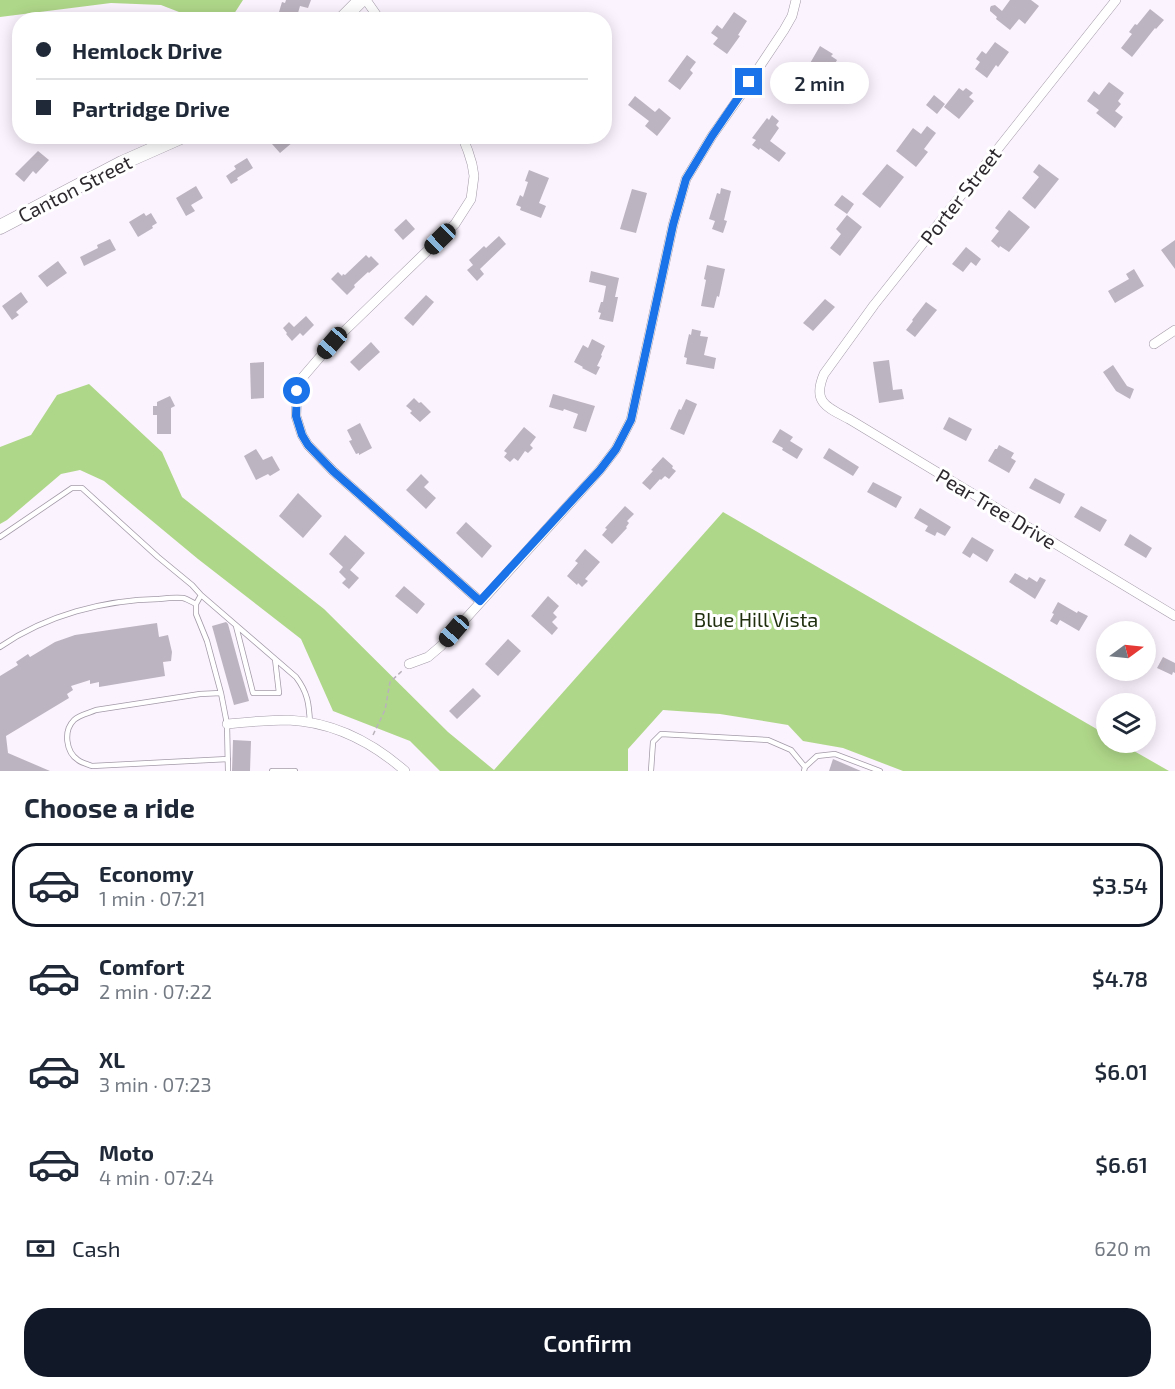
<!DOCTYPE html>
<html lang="en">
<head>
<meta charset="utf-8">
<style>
	:root { --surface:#fff; --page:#f2f2f3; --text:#1f2937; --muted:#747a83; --line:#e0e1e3; --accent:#111827 }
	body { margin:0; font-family:"Exo 2",sans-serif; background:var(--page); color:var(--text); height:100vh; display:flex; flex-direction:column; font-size:22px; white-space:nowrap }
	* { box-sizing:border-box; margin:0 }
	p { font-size:20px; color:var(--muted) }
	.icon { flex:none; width:33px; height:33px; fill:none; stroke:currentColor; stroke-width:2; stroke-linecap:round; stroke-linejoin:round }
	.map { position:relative; height:771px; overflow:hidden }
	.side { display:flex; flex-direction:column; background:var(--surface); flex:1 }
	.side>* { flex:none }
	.banner { position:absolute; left:12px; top:12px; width:600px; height:132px; border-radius:24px; box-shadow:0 3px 15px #0003; display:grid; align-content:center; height:132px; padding:0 24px; background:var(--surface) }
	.needle { width:39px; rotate:75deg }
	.tools { position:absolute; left:1096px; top:621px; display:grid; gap:12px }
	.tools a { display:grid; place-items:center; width:60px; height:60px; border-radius:50%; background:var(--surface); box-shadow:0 3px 15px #0003; font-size:30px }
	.end { position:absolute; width:27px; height:27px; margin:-14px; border:8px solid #1a73e8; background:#fff; box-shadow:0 0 0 3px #fff }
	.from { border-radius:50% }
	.bubble { position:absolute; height:42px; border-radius:21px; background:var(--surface); box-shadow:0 3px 15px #0003; font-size:20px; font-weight:600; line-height:42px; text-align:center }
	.car { position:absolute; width:18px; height:36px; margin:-18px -9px; border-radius:8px; box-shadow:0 0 4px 2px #0007; background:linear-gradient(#222 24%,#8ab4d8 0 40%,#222 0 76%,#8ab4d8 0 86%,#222 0) }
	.banner b { display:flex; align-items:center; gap:21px; height:57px; font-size:22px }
	.banner b+b { border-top:2px solid var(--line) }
	.banner i { width:15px; height:15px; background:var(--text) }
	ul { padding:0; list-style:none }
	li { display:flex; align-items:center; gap:18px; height:84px; margin:0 12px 9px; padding:0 12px; border:3px solid transparent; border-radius:24px }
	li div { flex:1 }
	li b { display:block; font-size:22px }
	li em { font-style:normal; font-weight:600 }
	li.selected { border-color:var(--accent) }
	li>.icon { width:54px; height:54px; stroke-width:1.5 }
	h2 { padding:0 24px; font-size:27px; line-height:72px }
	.pay { display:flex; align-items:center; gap:15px; height:66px; padding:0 24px; font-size:22px }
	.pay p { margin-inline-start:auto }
	.action { display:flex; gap:12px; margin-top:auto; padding:12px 24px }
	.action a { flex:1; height:69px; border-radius:24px; background:var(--accent); color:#fff; font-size:24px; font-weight:600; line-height:69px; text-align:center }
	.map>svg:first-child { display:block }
	.green { fill:#afd789 }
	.building { fill:#bdb4c1 }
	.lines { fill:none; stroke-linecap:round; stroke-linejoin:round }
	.service-casing { stroke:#a39aa8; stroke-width:6 }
	.minor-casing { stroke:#a39aa8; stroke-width:10 }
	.secondary-casing { stroke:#a39aa8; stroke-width:15 }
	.path { stroke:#b9b2bb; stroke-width:1.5; stroke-dasharray:4.5 3; stroke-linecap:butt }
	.service { stroke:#fff; stroke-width:4.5 }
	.minor { stroke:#fff; stroke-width:9 }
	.secondary { stroke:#fff; stroke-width:14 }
	.route { stroke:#1a73e8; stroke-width:8 }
	.labels { text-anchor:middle; stroke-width:6; stroke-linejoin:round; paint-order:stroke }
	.street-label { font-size:20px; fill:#2d292e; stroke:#fff }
	.park-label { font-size:20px; fill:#20300f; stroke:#fff }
</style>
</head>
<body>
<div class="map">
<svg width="1175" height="771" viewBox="0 0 1175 771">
	<rect width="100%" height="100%" fill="#fbf3fe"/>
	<path class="green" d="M0 0H243L230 20 197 19 161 5 111 3 0 17Z
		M89 384 162 452 182 497 324 609 448 732 494 770 723 512 1107 735V742L1120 743 1169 771H903L843 748 803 741 788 725 720 714 663 710 628 749V771H440L410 741 333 711 301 639 198 559 104 481 80 470 61 474 7 520 0 524V447L31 435 57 395Z"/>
	<path class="building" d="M286 0H311L308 8 300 6 296 20H283L285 14 279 12 282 2 285 3Z
		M1010 0H1031L1039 6 1025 24 1019 19 1010 30 996 19 997 17 990 11V8L991 6 995 5 1002 11Z
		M1150 9 1164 20 1156 29 1155 28 1132 57 1121 48 1132 34 1129 32 1135 24 1137 25Z
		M734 12 747 21 738 35 740 36 727 54 713 44 718 38 711 33 717 25 722 29Z
		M995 42 1009 52 998 67 996 65 987 78 975 69 980 62 976 59 982 51 986 54Z
		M820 46 833 54 831 56 837 60 831 71 829 70 818 89 803 80 812 66 809 65Z
		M687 55 696 62 690 70 693 73 680 90 668 81Z
		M1109 82 1124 93 1118 101 1121 104 1115 111 1123 117 1115 128 1096 113 1099 110 1087 101 1094 91 1099 95Z
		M959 88 963 91 966 88 973 93 969 97 974 101 959 119 944 107Z
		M934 95 945 104 937 114 926 105Z
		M635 96 655 112 659 108 671 118 657 136 645 126 649 121 628 105Z
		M772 115 779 121 776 125 779 128 770 141 786 153 779 162 760 148 759 150 752 145 756 140 752 138 767 118 769 120Z
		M927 126 936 133 924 149 928 152 916 167 896 151 913 128 921 134Z
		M280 136H300L280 153 272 144Z
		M38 151 49 160 36 174 33 171 24 182 15 174Z
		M247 158 253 168 237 178 238 180 231 184 226 176 236 169 234 166Z
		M887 164 904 177 880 208 862 194Z
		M1039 164 1059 179 1035 209 1022 198 1039 177 1033 172Z
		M529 170 549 178 539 203 546 206 541 218 520 210 521 207 516 205 520 195 523 197 528 182 525 181Z
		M196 186 203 198 191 205 195 211 186 216 176 198Z
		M721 188 731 191 724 220 727 221 723 233 712 229 715 221 709 219 717 193 720 194Z
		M632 189 647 193 636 233 620 229Z
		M842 195 854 204 847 214 834 205Z
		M1009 210 1030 227 1009 252 1000 246 999 248 991 241 999 231 995 228Z
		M144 213 146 216 151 213 157 223 152 226 153 228 138 237 129 222Z
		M847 215 862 227 840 256 830 248 841 234 836 229Z
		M406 219 415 229 403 240 394 230Z
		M499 236 506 244 480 269 484 274 477 281 467 270 473 265 469 260 484 246 486 248Z
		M110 239 116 250 84 266 80 257 98 248 97 245Z
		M1175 240V269L1161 250Z
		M966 247 981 259 976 266 971 262 963 272 952 264Z
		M366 255 369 258 371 256 379 264 369 273 368 272 354 285 355 287 347 295 331 279 338 272 342 276 343 274 345 275Z
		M58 261 67 273 47 287 38 276Z
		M707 265 725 269 719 297 717 296 714 308 701 306 706 280 704 279Z
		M1134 269 1144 286 1115 303 1108 291 1129 279 1126 274Z
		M591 271 619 278 615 297H618L613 322 599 319 601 313 598 312 601 302H603L606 286 589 282Z
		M21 292 28 302 16 312 19 315 12 320 2 306Z
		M426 295 434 302 413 326 404 318Z
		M825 299 835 307 813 331 803 323Z
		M926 302 937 310 915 337 906 330 913 321 912 320Z
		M306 316 314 325 303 336 300 333 292 341 286 334 287 333 283 328 289 322 294 327Z
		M692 329 701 331 700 336 708 337 704 355 716 358 714 369 686 364 687 358 684 357 689 334 691 335Z
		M592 339 605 346 601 355 602 356 597 366 600 367 596 375 582 368 583 367 574 362 583 345 588 348Z
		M371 342 380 352 359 371 350 362Z
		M889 360 893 390 902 389 904 399 879 403 873 362Z
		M264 362V398L251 399 250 363Z
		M1113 365 1127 386 1134 389 1130 399 1116 391 1103 372Z
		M553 394 595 406 586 432 573 428 578 414 564 409 563 411 549 407Z
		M170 396 175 406 171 408V434H157V415H153V406H157V402Z
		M414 398 419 403 421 402 431 412 420 422 410 413 412 411 406 406Z
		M686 399 697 404 684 435 670 429 679 409 681 410Z
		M949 417 972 429 966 441 943 429Z
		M360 423 372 448 359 455V453L356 454 349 441 352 440 347 430Z
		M524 427 536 437 530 445 533 448 528 453 525 451 518 461 514 458 510 462 504 457 507 453 504 451Z
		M780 429 793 437 790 441 803 449 797 459 782 450 783 448 772 442Z
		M999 445 1014 453 1011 458 1016 461 1009 473 988 461 995 449H997Z
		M829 448 859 467 853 476 823 458Z
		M256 449 263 460 272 456 280 470 270 476 268 474 256 480 244 456Z
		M663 457 673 466 672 468 676 471 669 479 665 476 661 480 660 479 650 490 642 483 653 471 651 470Z
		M421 474 429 482 424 487 436 498 426 509 406 490Z
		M1035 478 1065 494 1060 504 1029 488Z
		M873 482 902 497 896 508 867 492Z
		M298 493 322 516 303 538 279 516Z
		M625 506 634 514 627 521 629 523 626 527 627 528 612 544 602 535 607 529 605 528Z
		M1081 506 1107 520 1100 532 1074 517Z
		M920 508 951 527 945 536 937 532 935 536 925 531 928 526 914 518Z
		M466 522 492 546 482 558 456 533Z
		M1130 534 1152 548 1146 558 1124 545Z
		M345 535 365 553 350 570 359 578 349 589 342 583 346 579 339 572 343 567 329 554Z
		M972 537 994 550 987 562 973 553 970 558 962 553Z
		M585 549 600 562 585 579 588 581 582 587 578 583 577 585 567 576 578 563 575 561Z
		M1015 573 1027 580 1029 577 1037 582 1040 577 1046 580 1035 599 1009 582Z
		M404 586 425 604 417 614 395 596Z
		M548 596 559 606 553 613 557 617 552 622 558 628 552 635 531 616Z
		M1058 602 1077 613 1078 611 1088 616 1079 631 1060 620 1057 625 1050 621 1054 614 1052 613Z
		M226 622 228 624 249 701 234 705 212 626Z
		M157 623 159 637 168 635 172 652 171 661 163 662 165 676 99 687V682L90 684V680L71 686 73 690 67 694 69 698 6 736 8 753 50 771H0V676L18 665 16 662 28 654 30 657 55 642 75 635Z
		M508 639 521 651 498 676 485 664Z
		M1163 657 1175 663V673L1173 672 1172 675 1157 668Z
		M473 688 481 696 457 719 449 711Z
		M233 740 251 741 250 771H232Z
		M833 759 861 771H829Z"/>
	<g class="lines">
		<g class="service-casing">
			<path id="service" d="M0 537 72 488H82L158 557 192 585 201 595
				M196 604 201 595 296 677C308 693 309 704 310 723
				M236 626 253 693H279L275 659
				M0 647C46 615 104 600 159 599 167 598 176 597 183 598 187 599 192 602 196 604V614L207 641 221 693 227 724 228 771
				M221 693 200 694 96 710C89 713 79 715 74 720 63 731 66 752 78 760 82 763 87 764 92 766L228 759
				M272 771H295
				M651 771 653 742 661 734 768 740 791 750 805 767
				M804 771 805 767 817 756 835 754 880 771"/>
		</g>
		<g class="minor-casing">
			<path id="minor" d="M366 0 380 20
				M1116 0 874 305 824 374C812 402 826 407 849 419L1175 616
				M462 136 468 151 472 164 474 176 471 199 455 224 332 343 302 378 297 391 296 416 302 435 308 445 333 471 480 601
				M1154 344 1175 330
				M409 664 428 657 441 646 600 470 616 449 631 420 673 225 686 179 712 136 738 99 784 30 792 16 796 0
				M227 724C247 722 267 720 288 720 332 722 372 742 405 771"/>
		</g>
		<g class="secondary-casing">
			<path id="secondary" d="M341 20 361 0
				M0 227 122 163 183 136"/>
		</g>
		<path class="path" d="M373 735 385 710 390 682 402 671"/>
		<use href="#service" class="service"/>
		<use href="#minor" class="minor"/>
		<use href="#secondary" class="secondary"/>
	</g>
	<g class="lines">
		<path class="route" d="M297 391 296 416 302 435 308 445 333 471 480 601 600 470 616 449 631 420 673 225 686 179 712 136 749 82"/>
	</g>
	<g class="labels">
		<g class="street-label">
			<text transform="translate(75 189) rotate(-27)" y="7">Canton Street</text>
			<text transform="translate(961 196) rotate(-52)" y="7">Porter Street</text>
			<text transform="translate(996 509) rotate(31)" y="7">Pear Tree Drive</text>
		</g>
		<g class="park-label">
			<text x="756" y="627">Blue Hill Vista</text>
		</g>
	</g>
</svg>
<div class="tools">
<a><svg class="needle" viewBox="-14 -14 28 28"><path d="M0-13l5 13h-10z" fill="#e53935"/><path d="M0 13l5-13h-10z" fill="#747a83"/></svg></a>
<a><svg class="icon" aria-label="layers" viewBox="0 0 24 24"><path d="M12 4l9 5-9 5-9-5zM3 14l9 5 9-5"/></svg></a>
</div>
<i class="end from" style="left:297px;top:391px"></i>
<i class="end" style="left:749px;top:82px"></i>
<div class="bubble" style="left:770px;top:62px;width:99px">2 min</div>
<i class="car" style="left:440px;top:239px;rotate:226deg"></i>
<i class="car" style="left:332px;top:343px;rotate:221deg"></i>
<i class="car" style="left:454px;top:631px;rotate:221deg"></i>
<div class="banner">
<b><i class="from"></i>Hemlock Drive</b>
<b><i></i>Partridge Drive</b>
</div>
</div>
<section class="side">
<h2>Choose a ride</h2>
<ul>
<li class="selected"><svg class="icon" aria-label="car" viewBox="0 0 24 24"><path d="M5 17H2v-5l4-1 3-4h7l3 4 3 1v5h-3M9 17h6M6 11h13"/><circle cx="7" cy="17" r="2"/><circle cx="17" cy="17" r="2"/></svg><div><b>Economy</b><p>1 min · 07:21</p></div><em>$3.54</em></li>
<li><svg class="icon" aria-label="car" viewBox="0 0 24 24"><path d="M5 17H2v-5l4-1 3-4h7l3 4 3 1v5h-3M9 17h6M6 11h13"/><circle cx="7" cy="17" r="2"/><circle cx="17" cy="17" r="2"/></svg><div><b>Comfort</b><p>2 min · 07:22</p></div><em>$4.78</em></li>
<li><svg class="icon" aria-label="car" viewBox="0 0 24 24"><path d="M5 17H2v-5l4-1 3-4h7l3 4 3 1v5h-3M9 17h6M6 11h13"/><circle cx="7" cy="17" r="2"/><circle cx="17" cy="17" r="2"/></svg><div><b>XL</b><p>3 min · 07:23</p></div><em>$6.01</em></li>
<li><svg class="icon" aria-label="car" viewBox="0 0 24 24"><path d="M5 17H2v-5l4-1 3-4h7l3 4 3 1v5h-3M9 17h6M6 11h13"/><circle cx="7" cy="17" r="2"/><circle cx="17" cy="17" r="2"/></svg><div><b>Moto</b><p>4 min · 07:24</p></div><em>$6.61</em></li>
</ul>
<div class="pay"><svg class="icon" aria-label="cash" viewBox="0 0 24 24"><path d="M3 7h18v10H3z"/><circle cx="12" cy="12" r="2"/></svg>Cash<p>620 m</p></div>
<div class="action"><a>Confirm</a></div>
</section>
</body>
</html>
